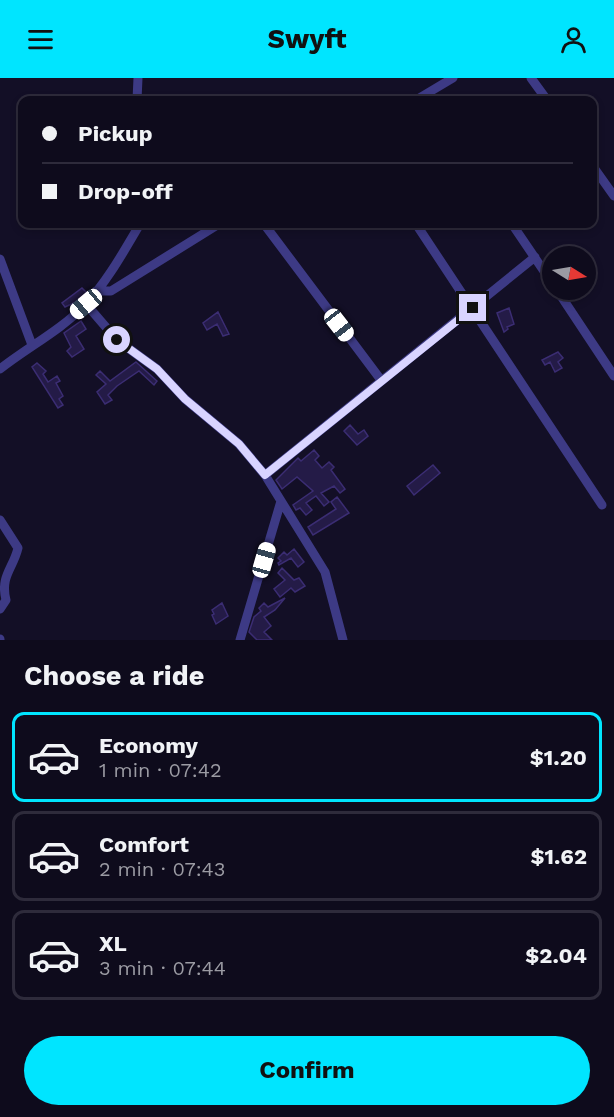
<!DOCTYPE html>
<html lang="en">
<head>
<meta charset="utf-8">
<style>
	:root { --surface:#0e0b1c; --page:#1c1929; --text:#f1f3f6; --muted:#9b9ba3; --line:#2e2b3b; --accent:#00e5ff }
	body { margin:0; font-family:"Work Sans",sans-serif; background:var(--page); color:var(--text); height:100vh; display:flex; flex-direction:column; font-size:22px; white-space:nowrap }
	* { box-sizing:border-box; margin:0 }
	p { font-size:20px; color:var(--muted) }
	.icon { flex:none; width:33px; height:33px; fill:none; stroke:currentColor; stroke-width:2; stroke-linecap:round; stroke-linejoin:round }
	.map { position:relative; height:562px; overflow:hidden }
	.panel { display:flex; flex-direction:column; background:var(--surface); flex:1 }
	.panel>* { flex:none }
	.guide { position:absolute; left:18px; top:18px; width:579px; height:132px; border-radius:12px; box-shadow:0 3px 9px #0003,0 0 0 2px var(--line); display:grid; align-content:center; height:132px; padding:0 24px; background:var(--surface) }
	.needle { width:39px; rotate:101deg }
	.tools { position:absolute; left:542px; top:168px; display:grid; gap:12px }
	.tools a { display:grid; place-items:center; width:54px; height:54px; border-radius:50%; background:var(--surface); box-shadow:0 3px 9px #0003,0 0 0 2px var(--line); font-size:30px }
	.end { position:absolute; width:27px; height:27px; margin:-14px; border:8px solid #d9d4ff; background:#111; box-shadow:0 0 0 3px #111 }
	.from { border-radius:50% }
	.car { position:absolute; width:18px; height:36px; margin:-18px -9px; border-radius:8px; box-shadow:0 0 4px 2px #0007; background:linear-gradient(#fff 24%,#345 0 40%,#fff 0 76%,#345 0 86%,#fff 0) }
	.guide b { display:flex; align-items:center; gap:21px; height:57px; font-size:22px }
	.guide b+b { border-top:2px solid var(--line) }
	.guide i { width:15px; height:15px; background:var(--text) }
	ul { padding:0; list-style:none }
	li { display:flex; align-items:center; gap:18px; height:90px; margin:0 12px 9px; padding:0 12px; border:3px solid var(--line); border-radius:12px }
	li div { flex:1 }
	li b { display:block; font-size:22px }
	li em { font-style:normal; font-weight:700 }
	li.selected { border-color:var(--accent) }
	li>.icon { width:54px; height:54px; stroke-width:1.5 }
	h2 { padding:0 24px; font-size:27px; line-height:72px }
	.button { display:flex; gap:12px; margin-top:auto; padding:12px 24px }
	.button a { flex:1; height:69px; border-radius:36px; background:var(--accent); color:#111; font-size:24px; font-weight:700; line-height:69px; text-align:center }
	header { display:flex; justify-content:space-between; align-items:center; height:78px; padding:0 24px; background:var(--accent); color:#111; font-size:27px; font-weight:700 }
	.map>svg:first-child { display:block }
	.building { fill:#241b47; stroke:#3b2d73; stroke-width:1.5 }
	.lines { fill:none; stroke-linecap:round; stroke-linejoin:round }
	.minor { stroke:#3d3a85; stroke-width:9 }
	.route { stroke:#d9d4ff; stroke-width:8 }
</style>
</head>
<body>
<header><svg class="icon" aria-label="menu" viewBox="0 0 24 24"><path d="M4 6h16M4 12h16M4 18h16"/></svg>Swyft<svg class="icon" aria-label="person" viewBox="0 0 24 24"><circle cx="12" cy="8" r="4"/><path d="M4 21q1-7 8-7t8 7"/></svg></header>
<div class="map">
<svg width="614" height="562" viewBox="0 0 614 562">
	<rect width="100%" height="100%" fill="#130f26"/>
	<path class="building" d="M82 210 87 215 78 223 65 229 62 225Z
		M509 230 514 246 507 249 508 251 504 254 497 235Z
		M218 234 229 256 223 258 217 246 207 252 203 245Z
		M81 243 86 251 76 258 84 271 72 279 67 273 71 269 64 255Z
		M558 274 563 280 558 284 562 290 555 294 550 284 545 287 542 282Z
		M136 284 157 303 154 307 139 293 117 308 108 317 112 322 105 326 97 314 106 306 96 297 100 293 110 303Z
		M37 285 46 293 43 296 48 304 57 298 60 303 56 305 63 318 59 321 63 327 58 330 32 289Z
		M350 347 358 356 364 352 368 358 357 367 344 353Z
		M314 372 319 378 315 382 322 390 329 384 334 389 331 392 345 411 340 415 334 408 321 415 329 424 324 428 316 418 306 425 312 432 306 437 300 430 296 432 293 427 313 413 297 399 282 411 276 402 298 380 301 383Z
		M433 387 440 395 414 417 407 408Z
		M337 419 349 435 313 457 308 449 336 431 331 424Z
		M294 471 304 484 298 489 291 480 279 487 278 485 281 483 278 480 284 474 287 477Z
		M282 490 294 502 299 500 305 508 295 514 291 510 280 519 274 511 285 502 278 495Z
		M285 520 275 532 264 539 271 548 264 554 272 562H257L249 554 254 539 261 533 259 530 264 525 268 529Z
		M222 525 228 538 216 546 212 537 214 536 212 532Z"/>
	<g class="lines">
		<path class="minor" d="M531 0 547 22
			M137 22 138 0
			M416 22 453 0
			M592 87 614 118
			M264 146 381 302
			M416 146 602 427
			M512 146 552 205
			M0 181 32 267
			M557 212 614 298
			M96 213H111L219 146
			M86 226 117 262 157 291 185 321 239 366 265 397 325 494 343 562
			M0 291C28 269 61 252 85 227 107 204 124 173 140 146
			M265 397 535 179
			M0 442 18 470C13 491 0 498 6 522L0 531
			M0 561V562
			M240 562 281 423"/>
	</g>
	<g class="lines">
		<path class="route" d="M117 262 157 291 185 321 239 366 265 397 473 230"/>
	</g>
</svg>
<div class="tools">
<a><svg class="needle" viewBox="-14 -14 28 28"><path d="M0-13l5 13h-10z" fill="#e53935"/><path d="M0 13l5-13h-10z" fill="#9b9ba3"/></svg></a>
</div>
<i class="end from" style="left:117px;top:262px"></i>
<i class="end" style="left:473px;top:230px"></i>
<i class="car" style="left:86px;top:226px;rotate:230deg"></i>
<i class="car" style="left:339px;top:247px;rotate:142deg"></i>
<i class="car" style="left:264px;top:482px;rotate:16deg"></i>
<div class="guide">
<b><i class="from"></i>Pickup</b>
<b><i></i>Drop-off</b>
</div>
</div>
<section class="panel">
<h2>Choose a ride</h2>
<ul>
<li class="selected"><svg class="icon" aria-label="car" viewBox="0 0 24 24"><path d="M5 17H2v-5l4-1 3-4h7l3 4 3 1v5h-3M9 17h6M6 11h13"/><circle cx="7" cy="17" r="2"/><circle cx="17" cy="17" r="2"/></svg><div><b>Economy</b><p>1 min · 07:42</p></div><em>$1.20</em></li>
<li><svg class="icon" aria-label="car" viewBox="0 0 24 24"><path d="M5 17H2v-5l4-1 3-4h7l3 4 3 1v5h-3M9 17h6M6 11h13"/><circle cx="7" cy="17" r="2"/><circle cx="17" cy="17" r="2"/></svg><div><b>Comfort</b><p>2 min · 07:43</p></div><em>$1.62</em></li>
<li><svg class="icon" aria-label="car" viewBox="0 0 24 24"><path d="M5 17H2v-5l4-1 3-4h7l3 4 3 1v5h-3M9 17h6M6 11h13"/><circle cx="7" cy="17" r="2"/><circle cx="17" cy="17" r="2"/></svg><div><b>XL</b><p>3 min · 07:44</p></div><em>$2.04</em></li>
</ul>
<div class="button"><a>Confirm</a></div>
</section>
</body>
</html>
